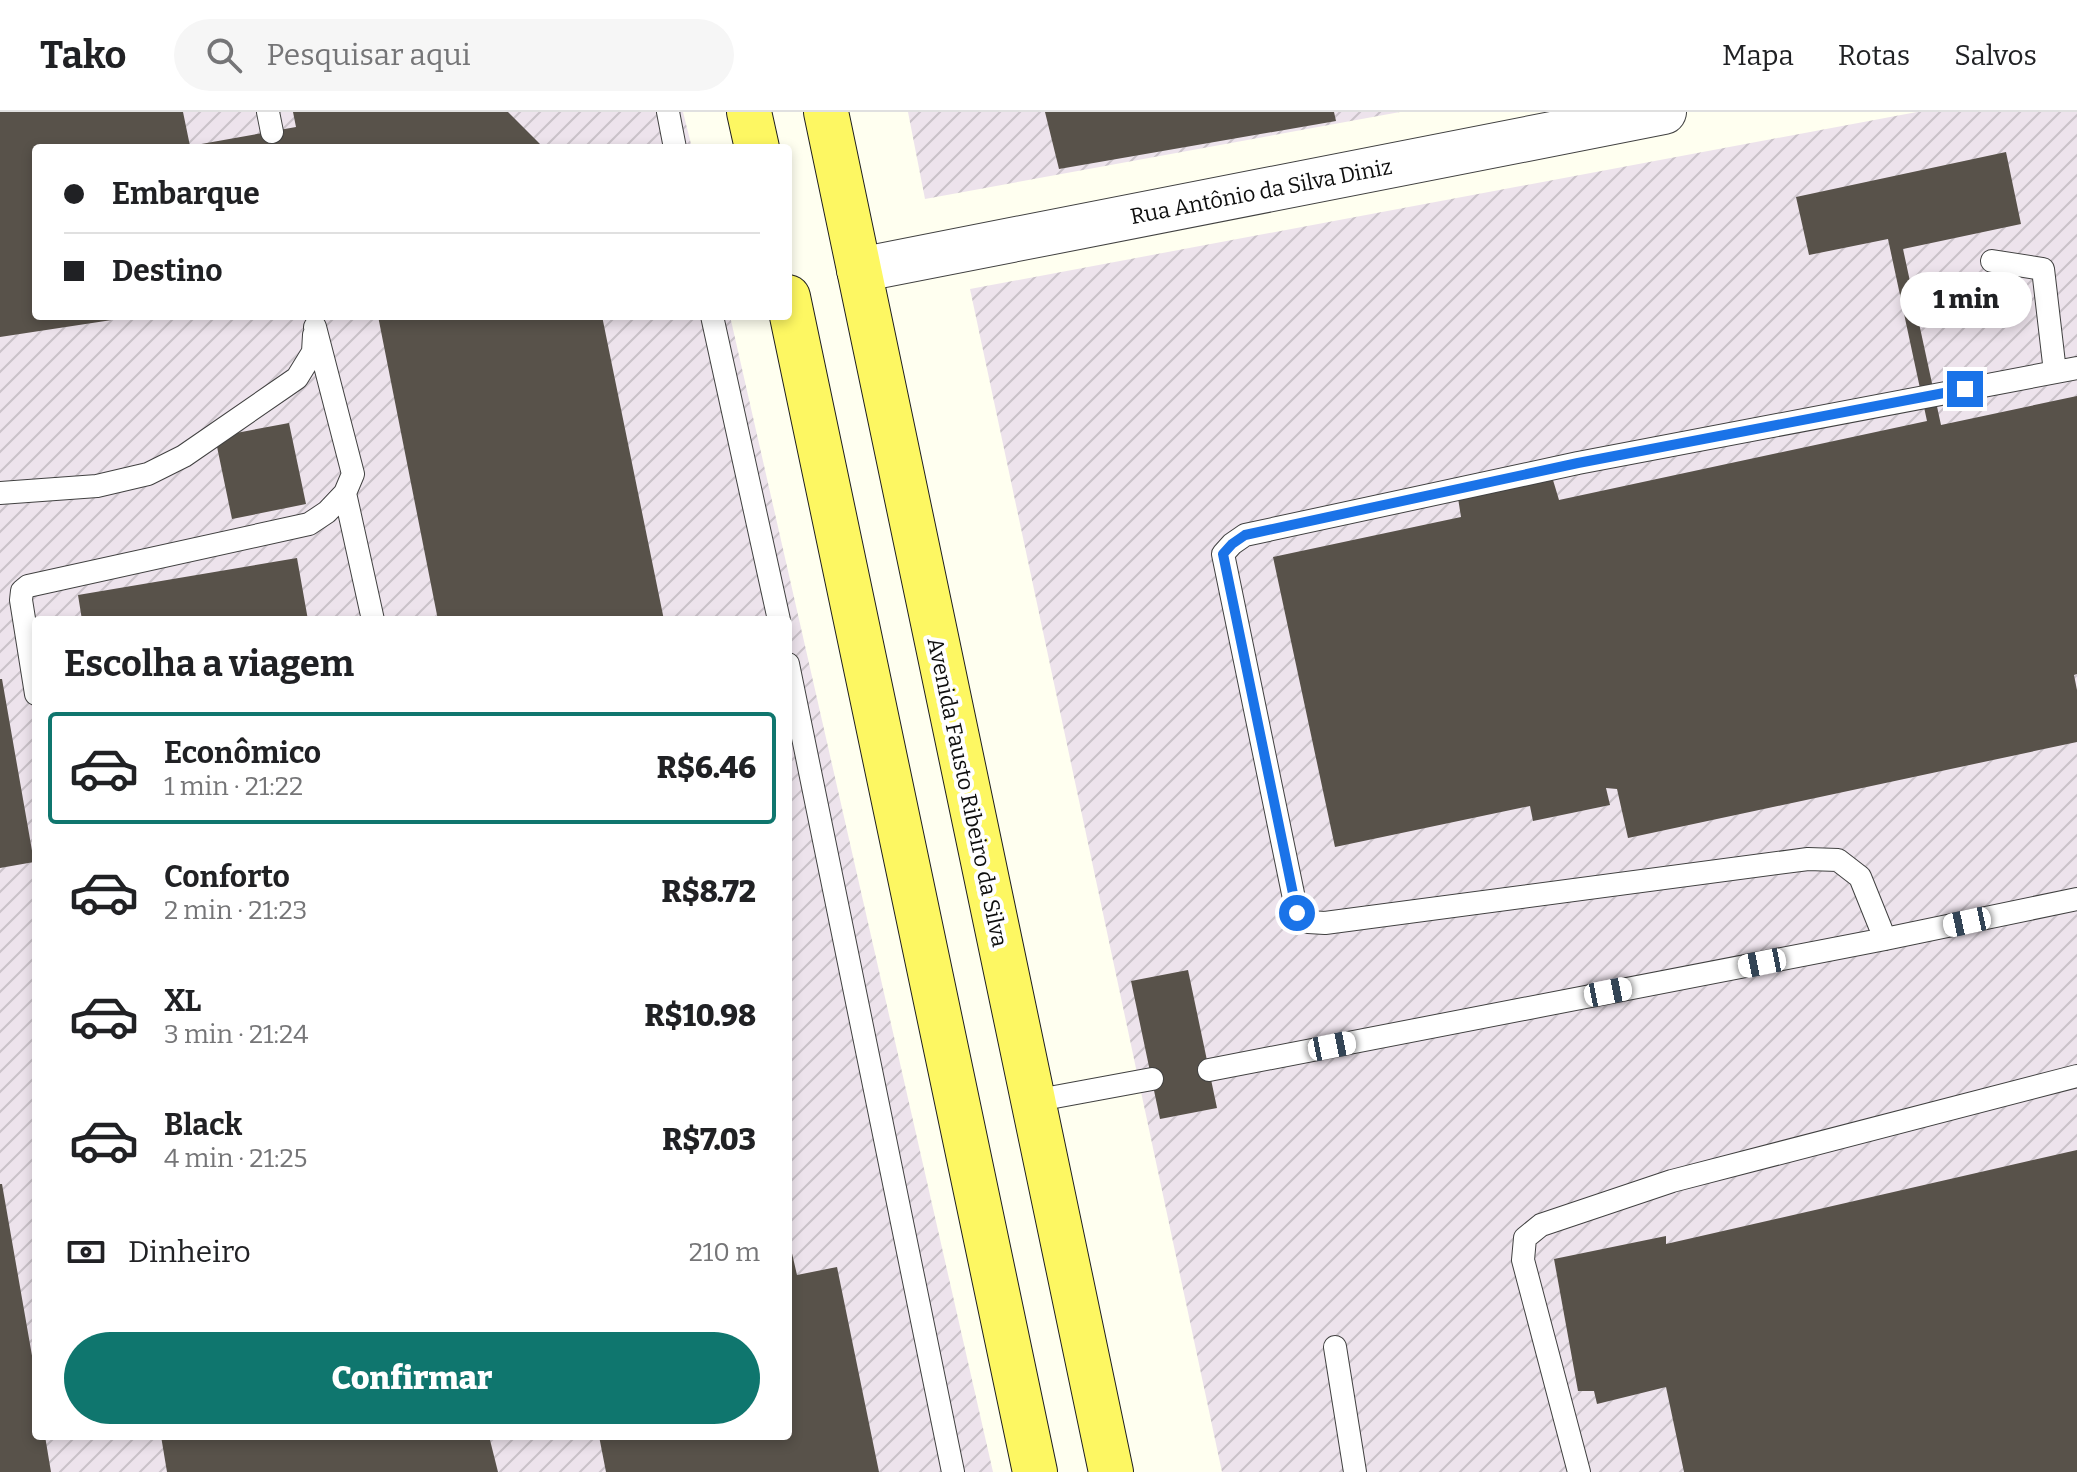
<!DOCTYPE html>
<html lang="pt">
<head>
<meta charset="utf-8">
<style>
	:root { --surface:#fff; --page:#f6f6f6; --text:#202124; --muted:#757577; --line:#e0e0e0; --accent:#0f766e }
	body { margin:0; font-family:Bitter,serif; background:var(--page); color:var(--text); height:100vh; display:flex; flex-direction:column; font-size:30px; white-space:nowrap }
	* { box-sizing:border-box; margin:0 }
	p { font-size:26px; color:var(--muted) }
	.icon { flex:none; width:44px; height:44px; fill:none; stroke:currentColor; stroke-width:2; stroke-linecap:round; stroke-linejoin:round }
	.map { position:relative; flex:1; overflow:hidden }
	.sheet { position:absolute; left:32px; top:504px; width:760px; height:824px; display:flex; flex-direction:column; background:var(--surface); border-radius:8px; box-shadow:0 4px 12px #0003 }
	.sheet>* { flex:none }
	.top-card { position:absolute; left:32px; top:32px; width:760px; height:176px; border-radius:8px; box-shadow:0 4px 12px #0003; display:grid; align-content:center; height:176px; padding:0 32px; background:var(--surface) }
	.end { position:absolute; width:36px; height:36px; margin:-18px; border:10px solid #1a73e8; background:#fff; box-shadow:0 0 0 4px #fff }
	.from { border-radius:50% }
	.bubble { position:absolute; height:56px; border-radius:28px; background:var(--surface); box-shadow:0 4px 12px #0003; font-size:26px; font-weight:800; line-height:56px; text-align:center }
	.car { position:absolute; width:24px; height:48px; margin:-24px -12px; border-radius:10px; box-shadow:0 0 6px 2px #0007; background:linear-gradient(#fff 24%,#345 0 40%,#fff 0 76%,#345 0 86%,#fff 0) }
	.top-card b { display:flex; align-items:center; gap:28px; height:76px; font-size:30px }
	.top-card b+b { border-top:2px solid var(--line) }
	.top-card i { width:20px; height:20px; background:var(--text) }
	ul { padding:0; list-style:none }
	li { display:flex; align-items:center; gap:24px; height:112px; margin:0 16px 12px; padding:0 16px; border:4px solid transparent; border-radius:8px }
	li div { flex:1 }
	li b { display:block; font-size:30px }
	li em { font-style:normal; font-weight:800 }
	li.on { border-color:var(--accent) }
	li>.icon { width:72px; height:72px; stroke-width:1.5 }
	h2 { padding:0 32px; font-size:36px; line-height:96px }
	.pay { display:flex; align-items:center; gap:20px; height:88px; padding:0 32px; font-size:30px }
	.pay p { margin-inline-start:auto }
	.action { display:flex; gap:16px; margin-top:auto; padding:16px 32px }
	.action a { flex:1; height:92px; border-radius:48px; background:var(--accent); color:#fff; font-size:32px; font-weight:800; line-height:92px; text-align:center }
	header { display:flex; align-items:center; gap:48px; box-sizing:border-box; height:112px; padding:0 40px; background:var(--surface); border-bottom:2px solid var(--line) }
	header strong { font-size:38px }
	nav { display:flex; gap:44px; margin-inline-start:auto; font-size:28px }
	.search { width:560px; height:72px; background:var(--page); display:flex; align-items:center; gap:20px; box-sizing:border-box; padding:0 28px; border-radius:44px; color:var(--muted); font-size:30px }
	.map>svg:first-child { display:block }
	.industrial { fill:url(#industrial-furrows); fill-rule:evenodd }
	.building { fill:#58524a }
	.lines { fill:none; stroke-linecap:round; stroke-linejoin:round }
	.service-casing { stroke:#414141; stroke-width:24 }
	.minor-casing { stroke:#414141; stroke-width:46 }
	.primary-casing { stroke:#1f1f1f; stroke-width:46 }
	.service { stroke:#fff; stroke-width:22 }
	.minor { stroke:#fff; stroke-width:44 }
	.primary { stroke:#fdf762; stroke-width:44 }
	.route { stroke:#1a73e8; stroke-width:10 }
	.labels { text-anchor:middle; stroke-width:8; stroke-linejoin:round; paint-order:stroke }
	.street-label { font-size:22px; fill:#0e0e0e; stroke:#fff }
</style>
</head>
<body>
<header>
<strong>Tako</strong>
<div class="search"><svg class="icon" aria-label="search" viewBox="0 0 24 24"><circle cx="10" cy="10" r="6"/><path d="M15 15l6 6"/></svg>Pesquisar aqui</div>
<nav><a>Mapa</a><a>Rotas</a><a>Salvos</a></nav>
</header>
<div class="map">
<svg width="2077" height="1360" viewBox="0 0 2077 1360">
	<defs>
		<pattern id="industrial-furrows" width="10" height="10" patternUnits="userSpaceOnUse" patternTransform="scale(2)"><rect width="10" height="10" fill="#ede3ec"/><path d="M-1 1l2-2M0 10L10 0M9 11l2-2" fill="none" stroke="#cac2c9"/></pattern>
	</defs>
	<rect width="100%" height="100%" fill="#fffff0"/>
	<path class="industrial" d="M0 0H683L692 36H36V204H730L993 1360H0ZM36 508H788V1324H36Z
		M908 0H1400L925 87Z
		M1917 0H2077V1360H1222L970 177Z"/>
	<path class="building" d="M0 0H183L190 34 296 15 293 0H508L544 36H36V204H125V206L0 225Z
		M1045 0H1334L1336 9 1059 57Z
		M2006 40 2021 112 1903 137 1941 313 2077 284V562L2074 563 2077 578V630L1628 726 1617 677 1606 676 1610 693 1533 709 1530 694 1335 735 1273 445 1461 405 1458 386 1553 368 1559 388 1927 309 1888 127 1809 143 1796 85Z
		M378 204H602L664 508H438Z
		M289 311 306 392 232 407 215 325Z
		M297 446 308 508H82L78 483Z
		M0 567H2L34 750 0 756Z
		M1188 858 1217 996 1160 1007 1131 869Z
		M2077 1038V1360H1684L1666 1275 1597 1292 1594 1279H1578L1554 1147 1666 1124V1132Z
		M0 1072H2L34 1255H36V1324H45L51 1360H0Z
		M788 1124 797 1163 837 1155 879 1360H606L599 1324H788Z
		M161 1324H489L498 1360H167Z"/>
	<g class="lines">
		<g class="service-casing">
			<path id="service" d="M268 0 272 20
				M668 0 675 36
				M1992 149 2043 157 2055 260
				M712 204 779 508
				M0 381 97 374 148 362 184 344 297 266 313 240 314 223
				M345 381 373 508
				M788 552 953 1360
				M36 582 21 488 22 479 28 474 309 412 327 400 345 381 353 362 315 215
				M1885 827 1860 765 1838 748 1808 747 1325 811 1308 810 1297 801 1223 442 1232 432 1245 423 1578 351 2077 256
				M1209 958 1885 827 2077 787
				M1033 989 1152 967
				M1335 1235 1355 1360
				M1579 1360 1523 1148 1525 1126 1541 1113 1672 1069 2077 964"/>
		</g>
		<g class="minor-casing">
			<path id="minor" d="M859 158 1664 0"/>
		</g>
		<g class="primary-casing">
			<path id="primary" d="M749 0 757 36
				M826 0 1111 1360
				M788 185 1035 1360"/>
		</g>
		<use href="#service" class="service"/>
		<use href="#minor" class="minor"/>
		<use href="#primary" class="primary"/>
	</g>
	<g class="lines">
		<path class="route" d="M1297 801 1223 442 1232 432 1245 423 1578 351 1965 277"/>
	</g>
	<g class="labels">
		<g class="street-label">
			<text transform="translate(1261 79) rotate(-11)" y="8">Rua Antônio da Silva Diniz</text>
			<text transform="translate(968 680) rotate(78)" y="8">Avenida Fausto Ribeiro da Silva</text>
		</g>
	</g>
</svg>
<i class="end from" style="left:1297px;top:801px"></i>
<i class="end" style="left:1965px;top:277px"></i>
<div class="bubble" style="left:1900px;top:160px;width:132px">1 min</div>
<i class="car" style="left:1967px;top:810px;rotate:258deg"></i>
<i class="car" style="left:1762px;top:851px;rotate:259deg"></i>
<i class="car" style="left:1608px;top:880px;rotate:79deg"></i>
<i class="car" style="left:1332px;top:934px;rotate:79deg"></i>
<div class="top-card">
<b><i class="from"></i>Embarque</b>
<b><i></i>Destino</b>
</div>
<section class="sheet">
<h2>Escolha a viagem</h2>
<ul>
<li class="on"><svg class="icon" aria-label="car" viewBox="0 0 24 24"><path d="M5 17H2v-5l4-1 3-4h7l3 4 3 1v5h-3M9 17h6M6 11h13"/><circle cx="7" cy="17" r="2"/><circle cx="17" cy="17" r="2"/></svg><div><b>Econômico</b><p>1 min · 21:22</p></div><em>R$6.46</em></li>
<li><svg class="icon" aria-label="car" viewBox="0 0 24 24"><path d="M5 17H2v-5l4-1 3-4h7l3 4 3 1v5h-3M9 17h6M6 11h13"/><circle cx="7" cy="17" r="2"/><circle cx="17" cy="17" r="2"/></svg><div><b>Conforto</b><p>2 min · 21:23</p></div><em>R$8.72</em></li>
<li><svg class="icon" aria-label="car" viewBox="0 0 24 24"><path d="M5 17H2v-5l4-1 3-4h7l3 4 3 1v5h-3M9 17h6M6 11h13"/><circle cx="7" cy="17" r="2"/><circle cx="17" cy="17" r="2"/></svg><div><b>XL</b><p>3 min · 21:24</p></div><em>R$10.98</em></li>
<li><svg class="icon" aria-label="car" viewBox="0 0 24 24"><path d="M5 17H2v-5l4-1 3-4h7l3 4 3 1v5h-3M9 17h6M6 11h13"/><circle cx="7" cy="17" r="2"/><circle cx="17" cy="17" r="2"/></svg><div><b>Black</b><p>4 min · 21:25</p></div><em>R$7.03</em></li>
</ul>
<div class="pay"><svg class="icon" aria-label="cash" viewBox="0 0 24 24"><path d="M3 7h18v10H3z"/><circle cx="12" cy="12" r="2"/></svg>Dinheiro<p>210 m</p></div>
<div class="action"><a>Confirmar</a></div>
</section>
</div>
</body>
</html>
